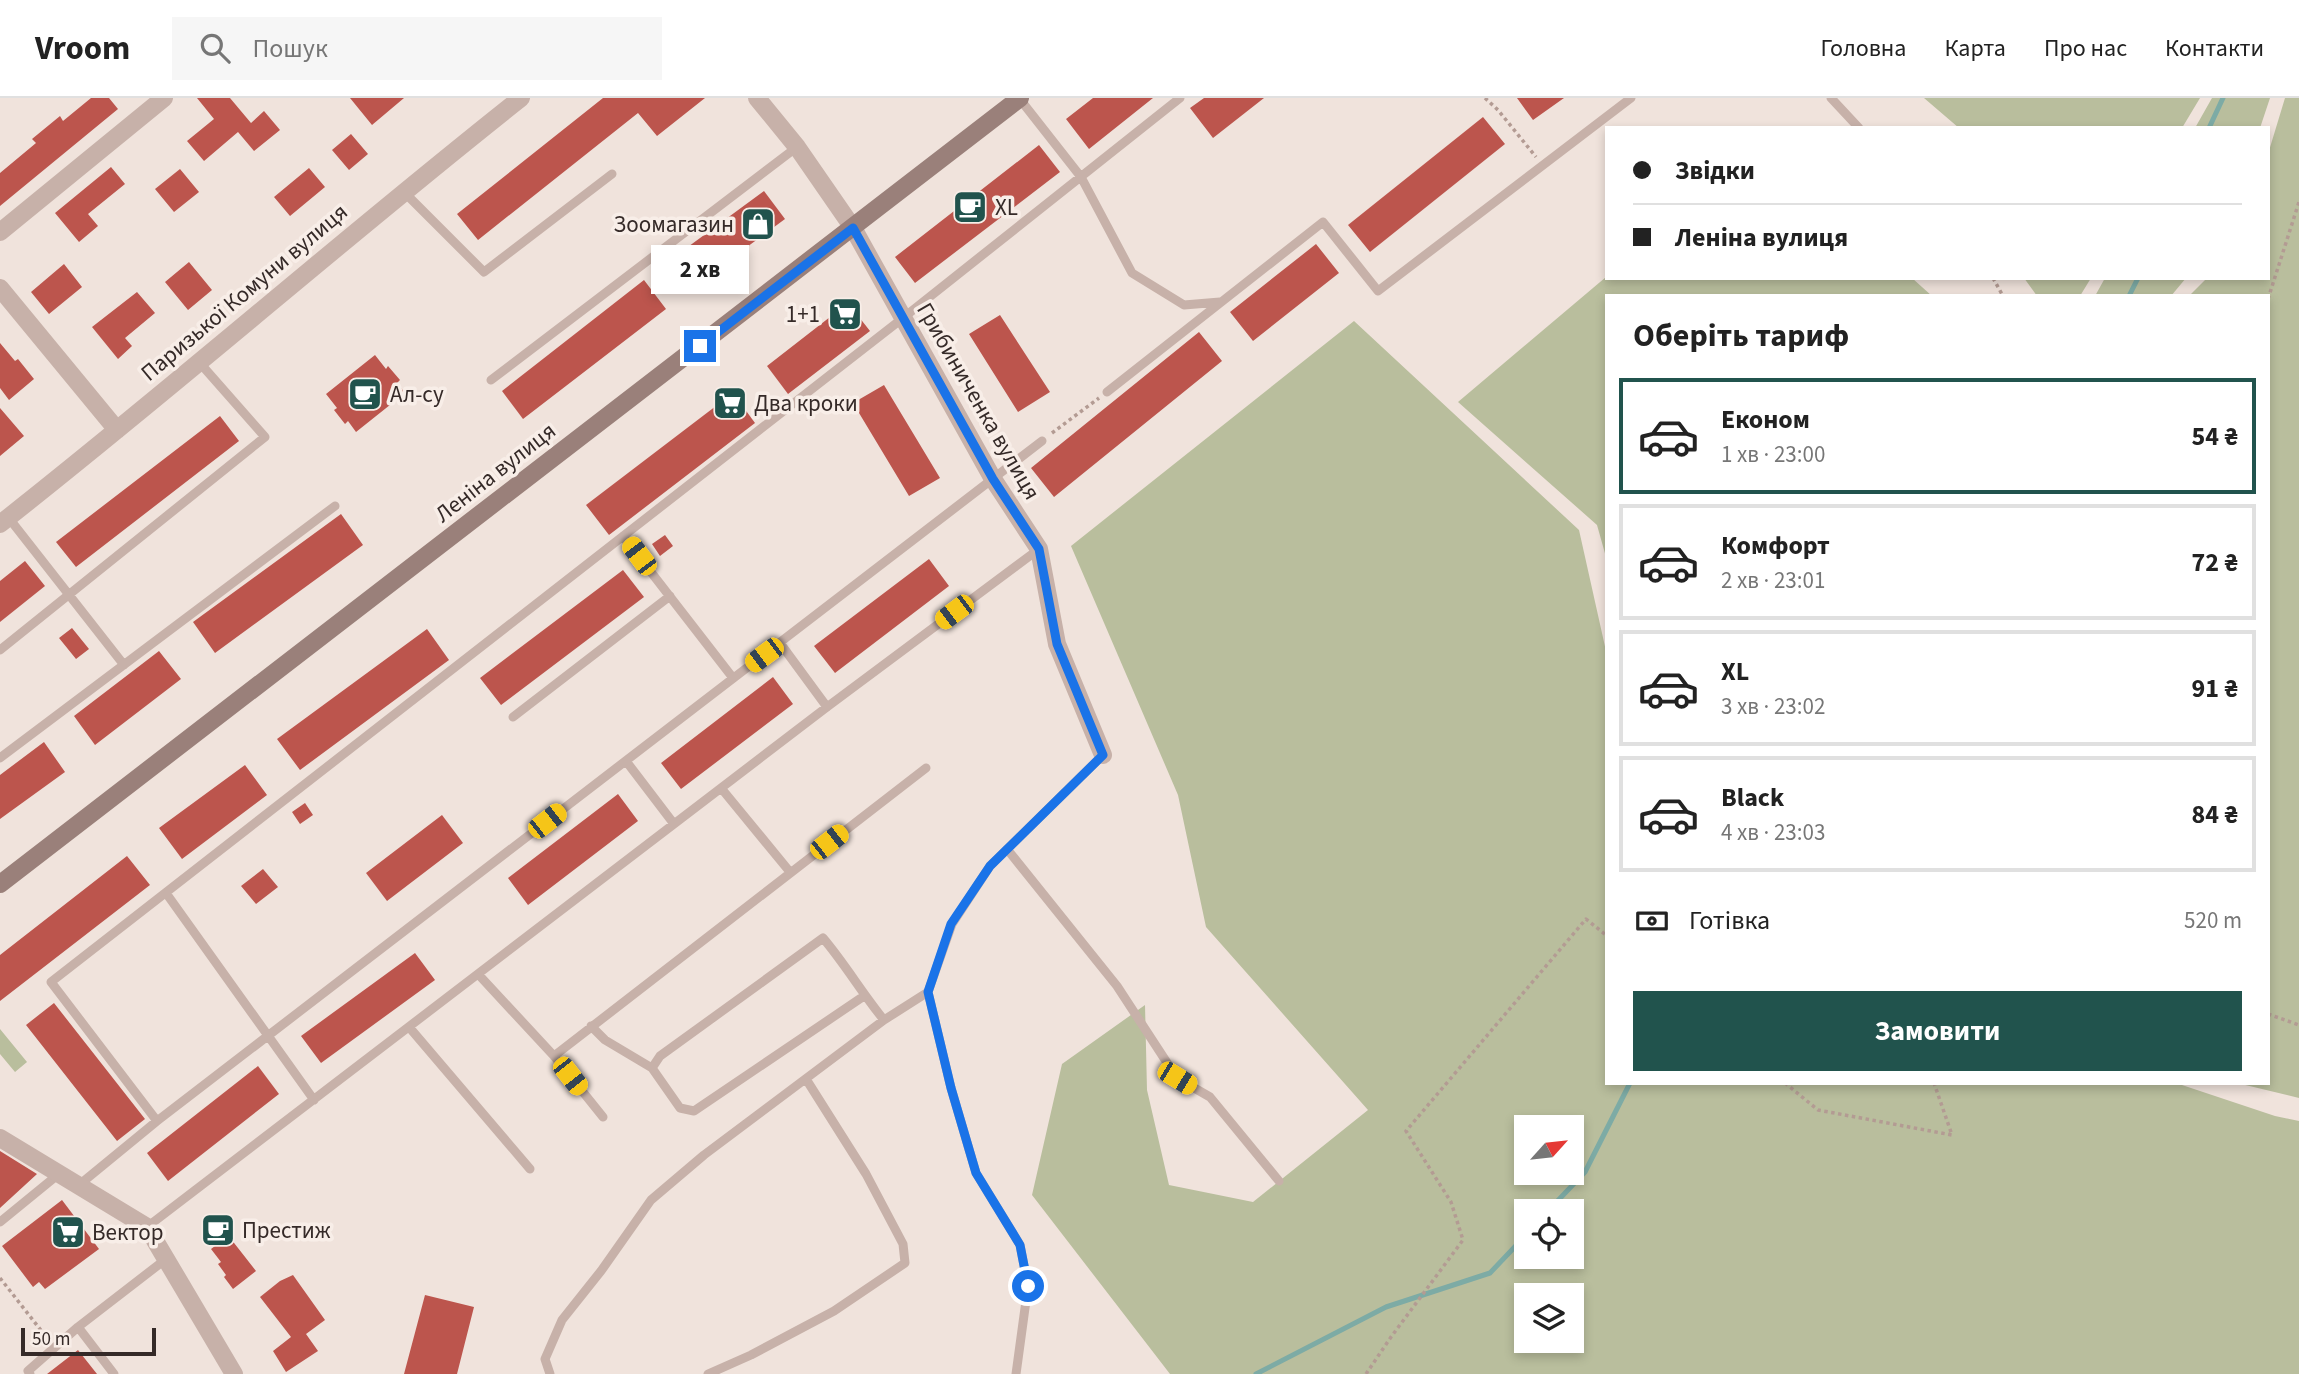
<!DOCTYPE html>
<html lang="uk">
<head>
<meta charset="utf-8">
<style>
	:root { --surface:#fff; --page:#f6f6f6; --text:#222; --muted:#767676; --line:#e0e0e0; --accent:#21534d }
	body { margin:0; font-family:"Source Sans 3",sans-serif; background:var(--page); color:var(--text); height:100vh; display:flex; flex-direction:column; font-size:26px; white-space:nowrap }
	* { box-sizing:border-box; margin:0 }
	p { font-size:23px; color:var(--muted) }
	.icon { flex:none; width:38px; height:38px; fill:none; stroke:currentColor; stroke-width:2; stroke-linecap:round; stroke-linejoin:round }
	.map { position:relative; flex:1; overflow:hidden }
	.sheet { position:absolute; left:1605px; top:196px; width:665px; height:791px; display:flex; flex-direction:column; background:var(--surface); border-radius:0px; box-shadow:0 4px 10px #0003 }
	.sheet>* { flex:none }
	.top-card { position:absolute; left:1605px; top:28px; width:665px; height:154px; border-radius:0px; box-shadow:0 4px 10px #0003; display:grid; align-content:center; height:154px; padding:0 28px; background:var(--surface) }
	.needle { width:46px; rotate:63deg }
	.tools { position:absolute; left:1514px; top:1017px; display:grid; gap:14px }
	.tools a { display:grid; place-items:center; width:70px; height:70px; border-radius:0px; background:var(--surface); box-shadow:0 4px 10px #0003; font-size:35px }
	.scale { position:absolute; left:21px; bottom:18px; width:135px; box-sizing:border-box; padding-left:7px; border:4px solid #352a28; border-top:0; font-size:19px; line-height:24px; white-space:nowrap; color:#352a28; -webkit-text-stroke:5px #f8eee8; paint-order:stroke }
	.end { position:absolute; width:32px; height:32px; margin:-16px; border:9px solid #1a73e8; background:#fff; box-shadow:0 0 0 4px #fff }
	.from { border-radius:50% }
	.bubble { position:absolute; height:49px; border-radius:0px; background:var(--surface); box-shadow:0 4px 10px #0003; font-size:23px; font-weight:700; line-height:49px; text-align:center }
	.car { position:absolute; width:21px; height:42px; margin:-21px -10px; border-radius:9px; box-shadow:0 0 5px 2px #0007; background:linear-gradient(#f5c518 24%,#345 0 40%,#f5c518 0 76%,#345 0 86%,#f5c518 0) }
	.top-card b { display:flex; align-items:center; gap:24px; height:66px; font-size:26px }
	.top-card b+b { border-top:2px solid var(--line) }
	.top-card i { width:18px; height:18px; background:var(--text) }
	ul { padding:0; list-style:none }
	li { display:flex; align-items:center; gap:21px; height:116px; margin:0 14px 10px; padding:0 14px; border:4px solid var(--line); border-radius:0px }
	li div { flex:1 }
	li b { display:block; font-size:26px }
	li em { font-style:normal; font-weight:700 }
	li.on { border-color:var(--accent) }
	li>.icon { width:63px; height:63px; stroke-width:1.5 }
	h2 { padding:0 28px; font-size:32px; line-height:84px }
	.pay { display:flex; align-items:center; gap:18px; height:77px; padding:0 28px; font-size:26px }
	.pay p { margin-inline-start:auto }
	.primary-button { display:flex; gap:14px; margin-top:auto; padding:14px 28px }
	.primary-button a { flex:1; height:80px; border-radius:0px; background:var(--accent); color:#fff; font-size:28px; font-weight:700; line-height:80px; text-align:center }
	header { display:flex; align-items:center; gap:42px; box-sizing:border-box; height:98px; padding:0 35px; background:var(--surface); border-bottom:2px solid var(--line) }
	header strong { font-size:33px }
	nav { display:flex; gap:38px; margin-inline-start:auto; font-size:24px }
	.search { width:490px; height:63px; background:var(--page); display:flex; align-items:center; gap:18px; box-sizing:border-box; padding:0 24px; border-radius:0px; color:var(--muted); font-size:26px }
	.map>svg:first-child { display:block }
	.green { fill:#b9be9d; fill-rule:evenodd }
	.lines { fill:none; stroke-linecap:round; stroke-linejoin:round }
	.stream { stroke:#7daba5; stroke-width:5 }
	.building { fill:#bc554d }
	.path { stroke:#b39b93; stroke-width:3.5; stroke-dasharray:3.5 3.5; stroke-linecap:butt }
	.service { stroke:#c7b1a9; stroke-width:9 }
	.minor { stroke:#c7b1a9; stroke-width:18 }
	.tertiary { stroke:#c7b1a9; stroke-width:18 }
	.secondary { stroke:#9a807a; stroke-width:18 }
	.route { stroke:#1a73e8; stroke-width:9 }
	.labels { text-anchor:middle; stroke-width:7; stroke-linejoin:round; paint-order:stroke }
	.poi-label { font-size:23px; fill:#352a28; stroke:#f8eee8; text-anchor:start }
	.street-label { font-size:23px; fill:#352a28; stroke:#f8eee8 }
</style>
</head>
<body>
<header>
<strong>Vroom</strong>
<div class="search"><svg class="icon" aria-label="search" viewBox="0 0 24 24"><circle cx="10" cy="10" r="6"/><path d="M15 15l6 6"/></svg>Пошук</div>
<nav><a>Головна</a><a>Карта</a><a>Про нас</a><a>Контакти</a></nav>
</header>
<div class="map">
<svg width="2299" height="1276" viewBox="0 0 2299 1276">
	<rect width="100%" height="100%" fill="#f0e3dc"/>
	<path class="green" d="M1924 0H2200L2182 30H1959Z
		M2212 0H2270L2260 30H2195Z
		M2285 0H2299V1000L2237 985H2268V198H2189L2207 180H2268V56Z
		M1606 179 1912 180 1932 198H1606V459L1597 427 1458 304Z
		M2024 180H2091L2080 198H2037Z
		M2105 180H2186L2171 198H2095Z
		M1354 223 1579 432 1606 553V985H2176L2275 1018 2299 1023V1276H1170L1032 1097 1062 966 1145 907 1147 992 1169 1087 1253 1104 1368 1012 1206 829 1178 697 1071 448ZM1526 1029H1572V1074H1526ZM1526 1113H1572V1158H1526ZM1526 1197H1572V1242H1526Z
		M0 931 27 964 15 974 0 956Z"/>
	<g class="lines">
		<path class="stream" d="M2209 30 2223 0
			M2129 198 2138 180
			M1548 1113 1585 1074 1630 985
			M1256 1276 1386 1209 1490 1175 1526 1137"/>
	</g>
	<path class="building" d="M91 0H109L118 11 0 108V75L36 45 32 41 60 18 63 23Z
		M197 0H230L251 25 264 13 280 32 254 53 238 34 204 63 187 43 214 21Z
		M350 0H404L372 27Z
		M603 0H705L657 38 638 15 478 142 457 116Z
		M1093 0H1153L1089 51 1066 21Z
		M1204 0H1264L1213 40 1190 10Z
		M1517 0H1564L1533 22Z
		M1483 19 1505 46 1370 154 1348 127Z
		M351 36 368 56 349 72 332 52Z
		M1039 47 1060 74 915 185 895 159Z
		M111 69 125 86 88 116 98 128 79 144 55 115Z
		M309 70 325 89 290 118 274 99Z
		M180 71 199 94 174 114 155 91Z
		M764 93 785 121 702 182 681 154Z
		M1316 146 1339 175 1253 243 1230 214Z
		M189 164 212 192 188 212 165 184Z
		M64 166 82 189 49 216 31 194Z
		M644 182 666 211 523 321 502 293Z
		M137 194 155 215 125 240 132 248 118 261 92 229Z
		M848 205 870 233 788 296 767 268Z
		M1000 217 1050 294 1018 314 969 236Z
		M1199 234 1222 263 1054 399 1031 370Z
		M0 245 15 263 18 261 34 281 9 302 0 290Z
		M375 257 386 271 388 268 400 282 397 285 405 295 356 334 348 323 345 326 334 312 337 310 326 296Z
		M884 287 940 380 909 398 853 305Z
		M733 295 755 325 609 437 586 407Z
		M0 310 24 338 0 358Z
		M220 318 239 343 76 469 56 444Z
		M341 416 363 447 215 555 193 524Z
		M665 437 673 448 660 458 652 446Z
		M929 461 949 488 835 575 814 548Z
		M25 463 45 488 0 524V483Z
		M623 472 644 499 501 607 480 580Z
		M72 530 89 551 76 561 59 540Z
		M427 531 449 562 300 672 277 641Z
		M159 553 181 581 95 647 74 618Z
		M773 579 793 606 681 691 661 665Z
		M44 644 65 674 0 721V677Z
		M245 667 267 697 182 761 159 730Z
		M618 696 638 723 528 807 508 780Z
		M305 705 313 717 300 726 292 714Z
		M442 717 463 745 387 803 366 775Z
		M127 758 150 787 0 903V857Z
		M263 771 278 789 256 806 241 788Z
		M415 855 435 882 321 965 301 938Z
		M54 905 145 1021 117 1043 26 927Z
		M258 968 279 996 168 1083 147 1055Z
		M0 1053 37 1076 0 1110Z
		M62 1102 99 1151 45 1191 39 1184 33 1189 2 1148Z
		M220 1127 256 1173 233 1191 224 1179 226 1177 218 1166 221 1164 211 1151 215 1148 206 1137Z
		M293 1177 325 1222 306 1236 318 1253 286 1274 273 1253 291 1239 260 1199 280 1183Z
		M425 1197 474 1209 457 1276H404Z
		M78 1252 97 1276H47Z"/>
	<g class="lines">
		<path class="path" d="M1485 0 1498 12 1536 59
			M1993 180 2003 198
			M2268 201 2299 104
			M1052 335 1099 300
			M2268 916 2299 927
			M1785 985 1818 1012 1952 1037 1934 985
			M0 1180 47 1240
			M1366 1276 1391 1239 1463 1142 1451 1104 1406 1033 1586 821 1606 837"/>
		<path class="service" d="M1019 0 1081 79 1132 175 1184 207 1220 204
			M1831 0 1859 30
			M404 94 484 174 612 76
			M491 282 797 49
			M1107 294 1323 124 1378 193 1631 0
			M8 419 124 567
			M623 438 733 580
			M780 545 827 609
			M0 552 265 339 199 264
			M513 619 670 498
			M0 660 335 408
			M626 663 674 726
			M721 690 790 774
			M1007 751 1117 888 1177 980 1210 999 1279 1083
			M166 795 314 1002
			M478 876 554 958 603 1019
			M864 898 694 1013 680 1010 652 970 660 958 823 840C845 866 862 895 884 922
			M591 928 605 942 652 970
			M409 929 530 1071
			M554 958 926 670
			M157 1023 51 884 903 220 1180 0
			M79 1087 157 1023 1042 343
			M0 1124 60 1075
			M147 1129 827 609 1039 451
			M78 1229 114 1276
			M30 1276 28 1273 78 1229 166 1161
			M550 1276 545 1261 562 1222 601 1173 651 1102 704 1057 884 922 928 894
			M708 1276 751 1257 834 1213 905 1165 903 1146 866 1076 806 981
			M1016 1276 1028 1188 1020 1147 976 1075 951 990 928 894 952 826 990 768 1103 657"/>
		<path class="minor" d="M757 0 797 49 853 130 993 381 1039 451 1057 546 1103 657
			M0 134 164 0
			M0 190 117 332
			M0 426C177 287 345 139 521 0"/>
		<path class="tertiary" d="M0 1040 147 1129 234 1276"/>
		<path class="secondary" d="M0 786 1020 0"/>
	</g>
	<g class="lines">
		<path class="route" d="M700 248 853 130 993 381 1039 451 1057 546 1103 657 990 768 951 826 928 894 951 990 976 1075 1020 1147 1028 1188"/>
	</g>
	<defs>
		<g id="cafe-square" transform="scale(1.75)"><rect x="-9" y="-9" width="18" height="18" rx="4" fill="#21534d" stroke="#f8eee8"/><path d="M-5.5-4.5H6V0H3Q3 3.5 0 3.5H-2.5Q-5.5 3.5-5.5 0ZM3-3.2v2h1.7v-2ZM-6 4.5H4V6H-6Z" fill="#fff"/></g>
		<g id="shop-square" transform="scale(1.75)"><rect x="-9" y="-9" width="18" height="18" rx="4" fill="#21534d" stroke="#f8eee8"/><path d="M-5-2.5h2.3a2.7 3.5 0 0 1 5.4 0H5L5.5 6h-11ZM-1.5-2.5h3a1.5 2.3 0 0 0-3 0Z" fill="#fff"/></g>
		<g id="supermarket-square" transform="scale(1.75)"><rect x="-9" y="-9" width="18" height="18" rx="4" fill="#21534d" stroke="#f8eee8"/><path d="M-6-5.5h2.5l.6 2H6L4.5 2H-2.5L-4.4-4H-6ZM-1.5 3.2a1.3 1.3 0 1 0 .1 0ZM3 3.2a1.3 1.3 0 1 0 .1 0Z" fill="#fff"/></g>
	</defs>
	<g fill-rule="evenodd">
		<use href="#cafe-square" x="970" y="109"/>
		<use href="#shop-square" x="758" y="126"/>
		<use href="#supermarket-square" x="845" y="216"/>
		<use href="#cafe-square" x="365" y="296"/>
		<use href="#supermarket-square" x="730" y="305"/>
		<use href="#cafe-square" x="218" y="1132"/>
		<use href="#supermarket-square" x="68" y="1134"/>
	</g>
	<g class="labels">
		<g class="poi-label">
			<text x="995" y="117">XL</text>
			<text x="734" y="134" text-anchor="end">Зоомагазин</text>
			<text x="820" y="224" text-anchor="end">1+1</text>
			<text x="390" y="304">Ал-су</text>
			<text x="754" y="313">Два кроки</text>
			<text x="242" y="1140">Престиж</text>
			<text x="92" y="1142">Вектор</text>
		</g>
		<g class="street-label">
			<text transform="translate(244 194) rotate(-40)" y="8">Паризької Комуни вулиця</text>
			<text transform="translate(979 303) rotate(60)" y="8">Грибиниченка вулиця</text>
			<text transform="translate(495 374) rotate(-38)" y="8">Леніна вулиця</text>
		</g>
	</g>
</svg>
<div class="tools">
<a><svg class="needle" viewBox="-14 -14 28 28"><path d="M0-13l5 13h-10z" fill="#e53935"/><path d="M0 13l5-13h-10z" fill="#767676"/></svg></a>
<a><svg class="icon" aria-label="locate" viewBox="0 0 24 24"><circle cx="12" cy="12" r="6"/><path d="M12 2v4M12 18v4M2 12h4M18 12h4"/></svg></a>
<a><svg class="icon" aria-label="layers" viewBox="0 0 24 24"><path d="M12 4l9 5-9 5-9-5zM3 14l9 5 9-5"/></svg></a>
</div>
<div class="scale">50 m</div>
<i class="end from" style="left:1028px;top:1188px"></i>
<i class="end" style="left:700px;top:248px"></i>
<div class="bubble" style="left:651px;top:147px;width:98px">2 хв</div>
<i class="car" style="left:639px;top:458px;rotate:323deg"></i>
<i class="car" style="left:954px;top:514px;rotate:233deg"></i>
<i class="car" style="left:764px;top:557px;rotate:233deg"></i>
<i class="car" style="left:547px;top:723px;rotate:52deg"></i>
<i class="car" style="left:829px;top:744px;rotate:52deg"></i>
<i class="car" style="left:570px;top:978px;rotate:142deg"></i>
<i class="car" style="left:1177px;top:980px;rotate:121deg"></i>
<div class="top-card">
<b><i class="from"></i>Звідки</b>
<b><i></i>Леніна вулиця</b>
</div>
<section class="sheet">
<h2>Оберіть тариф</h2>
<ul>
<li class="on"><svg class="icon" aria-label="car" viewBox="0 0 24 24"><path d="M5 17H2v-5l4-1 3-4h7l3 4 3 1v5h-3M9 17h6M6 11h13"/><circle cx="7" cy="17" r="2"/><circle cx="17" cy="17" r="2"/></svg><div><b>Економ</b><p>1 хв · 23:00</p></div><em>54 ₴</em></li>
<li><svg class="icon" aria-label="car" viewBox="0 0 24 24"><path d="M5 17H2v-5l4-1 3-4h7l3 4 3 1v5h-3M9 17h6M6 11h13"/><circle cx="7" cy="17" r="2"/><circle cx="17" cy="17" r="2"/></svg><div><b>Комфорт</b><p>2 хв · 23:01</p></div><em>72 ₴</em></li>
<li><svg class="icon" aria-label="car" viewBox="0 0 24 24"><path d="M5 17H2v-5l4-1 3-4h7l3 4 3 1v5h-3M9 17h6M6 11h13"/><circle cx="7" cy="17" r="2"/><circle cx="17" cy="17" r="2"/></svg><div><b>XL</b><p>3 хв · 23:02</p></div><em>91 ₴</em></li>
<li><svg class="icon" aria-label="car" viewBox="0 0 24 24"><path d="M5 17H2v-5l4-1 3-4h7l3 4 3 1v5h-3M9 17h6M6 11h13"/><circle cx="7" cy="17" r="2"/><circle cx="17" cy="17" r="2"/></svg><div><b>Black</b><p>4 хв · 23:03</p></div><em>84 ₴</em></li>
</ul>
<div class="pay"><svg class="icon" aria-label="cash" viewBox="0 0 24 24"><path d="M3 7h18v10H3z"/><circle cx="12" cy="12" r="2"/></svg>Готівка<p>520 m</p></div>
<div class="primary-button"><a>Замовити</a></div>
</section>
</div>
</body>
</html>
